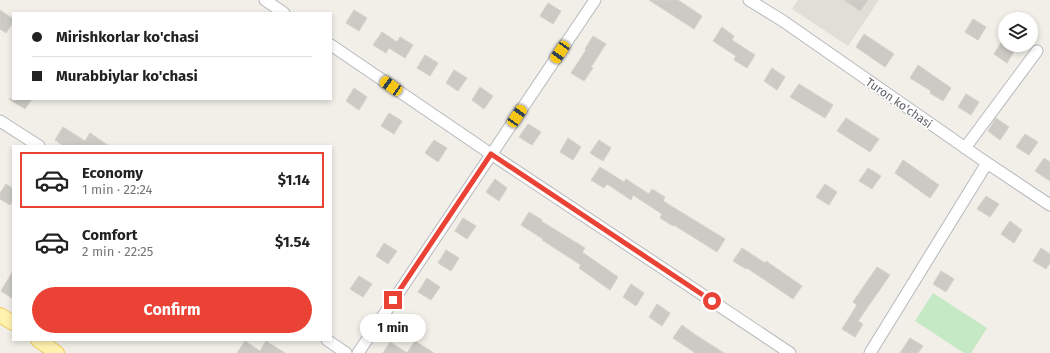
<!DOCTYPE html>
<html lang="en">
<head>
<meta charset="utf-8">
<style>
	:root { --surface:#fff; --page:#f6f6f6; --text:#222; --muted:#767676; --line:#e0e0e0; --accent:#ea4335 }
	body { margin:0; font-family:"Fira Sans",sans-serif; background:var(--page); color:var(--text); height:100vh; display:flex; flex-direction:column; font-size:15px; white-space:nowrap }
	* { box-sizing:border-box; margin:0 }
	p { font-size:13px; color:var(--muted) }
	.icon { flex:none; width:22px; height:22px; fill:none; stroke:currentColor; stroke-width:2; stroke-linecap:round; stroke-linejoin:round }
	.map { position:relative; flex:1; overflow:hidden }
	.details { position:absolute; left:12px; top:145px; width:320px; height:196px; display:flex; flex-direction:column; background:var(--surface); border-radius:0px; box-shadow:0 2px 6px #0003 }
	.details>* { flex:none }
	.hud { position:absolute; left:12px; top:12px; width:320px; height:88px; border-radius:0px; box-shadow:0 2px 6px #0003; display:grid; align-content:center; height:88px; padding:0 20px; background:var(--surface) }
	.tools { position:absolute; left:998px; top:12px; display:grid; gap:8px }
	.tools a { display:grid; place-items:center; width:40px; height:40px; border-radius:50%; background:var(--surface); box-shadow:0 2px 6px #0003; font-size:20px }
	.end { position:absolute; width:18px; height:18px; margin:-9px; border:5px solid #ea4335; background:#fff; box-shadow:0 0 0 2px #fff }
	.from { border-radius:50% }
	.bubble { position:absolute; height:28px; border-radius:14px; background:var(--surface); box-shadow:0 2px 6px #0003; font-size:13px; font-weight:700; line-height:28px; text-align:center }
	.car { position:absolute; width:12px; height:24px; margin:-12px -6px; border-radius:5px; box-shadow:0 0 3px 1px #0007; background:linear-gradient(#f5c518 24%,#345 0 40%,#f5c518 0 76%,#345 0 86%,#f5c518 0) }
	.hud b { display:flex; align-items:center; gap:14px; height:38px; font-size:15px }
	.hud b+b { border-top:1px solid var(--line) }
	.hud i { width:10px; height:10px; background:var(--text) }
	ul { padding:7px 0 0; list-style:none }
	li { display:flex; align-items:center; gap:12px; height:56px; margin:0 8px 6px; padding:0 12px; border:2px solid transparent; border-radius:0px }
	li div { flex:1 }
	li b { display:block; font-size:15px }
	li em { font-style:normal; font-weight:700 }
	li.current { border-color:var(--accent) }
	li>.icon { width:36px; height:36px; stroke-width:1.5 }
	.action { display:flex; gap:8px; margin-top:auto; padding:8px 20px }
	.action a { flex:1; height:46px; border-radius:24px; background:var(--accent); color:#fff; font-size:16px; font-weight:700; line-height:46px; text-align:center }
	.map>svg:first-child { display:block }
	.education { fill:#e1ded6 }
	.green { fill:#c5e8c5 }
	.building { fill:#cccac5; stroke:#d6d1c6 }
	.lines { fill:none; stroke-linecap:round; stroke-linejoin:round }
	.minor-casing { stroke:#b5b8bc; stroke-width:13 }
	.major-casing { stroke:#f2c960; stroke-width:16 }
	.minor { stroke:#fff; stroke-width:11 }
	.major { stroke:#fff2af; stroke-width:14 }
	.route { stroke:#ea4335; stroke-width:5 }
	.labels { text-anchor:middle; stroke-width:3; stroke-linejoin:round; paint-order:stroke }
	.street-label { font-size:12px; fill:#5f6368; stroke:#fff }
</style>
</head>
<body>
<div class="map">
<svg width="1050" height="353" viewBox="0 0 1050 353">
	<rect width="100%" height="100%" fill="#f1efe8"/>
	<path class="education" d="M798 0H879L848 46 792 9Z"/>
	<path class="green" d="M933 293 987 328 971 353H964L915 321Z"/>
	<path class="building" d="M649 0H678L702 16 694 29Z
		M844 0H868L860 11Z
		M548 3 561 11 553 24 540 16Z
		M0 10 13 19V22L6 33 0 29Z
		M354 10 367 18 359 31 346 23Z
		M973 19 986 27 978 40 965 32Z
		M722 27 734 36 732 40 755 55 747 68 734 60 736 56 713 41Z
		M382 32 397 42 400 37 413 45 405 58 389 48 386 53 373 45Z
		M864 34 894 54 885 67 856 47Z
		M593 36 606 44 591 67 593 68 584 81 571 73 586 50 585 49Z
		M1002 41 1005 43V45H1008L1015 50 1007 63 994 54Z
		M425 55 438 63 430 76 417 68Z
		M918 65 951 88 943 101 930 93 931 91 910 78Z
		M772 68 785 77 777 90 764 81Z
		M454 70 467 78 458 91 446 83Z
		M799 84 833 105 825 118 790 97Z
		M480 87 493 96 484 109 472 100Z
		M354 88 367 97 359 110 346 101Z
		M966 94 979 102 971 115 958 107Z
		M9 99H32L25 109Z
		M389 113 402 121 394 134 381 126Z
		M846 118 879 139 870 152 837 131Z
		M996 118 1009 127 1000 140 988 131Z
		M528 124 541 132 532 145 519 137Z
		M63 127 85 141 90 133 109 146H64L55 140Z
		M1025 134 1038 142 1029 155 1016 147Z
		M568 138 581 147 573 160 560 152Z
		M434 140 447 148 438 162 425 153Z
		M599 140 611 148 603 161 590 153Z
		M1044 158 1050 162V181L1035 171Z
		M903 160 939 185 930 198 895 173Z
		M600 167 624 182 626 179 649 194 652 189 665 197 663 201 725 239 717 252 674 225 673 226 660 218 662 214 633 195 631 200 607 184 604 188 591 180Z
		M868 168 881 176 872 189 859 181Z
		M495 179 507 188 499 201 486 192Z
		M6 184 13 189V201L10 205 0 199V193Z
		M825 184 837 192 829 205 816 197Z
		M986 196 999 204 990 217 977 209Z
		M529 212 542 220 541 221 585 248 582 252 618 277 610 290 579 268 581 265 542 240 543 239 521 225Z
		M463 218 476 226 467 239 455 231Z
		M1010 221 1022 230 1014 243 1001 234Z
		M384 243 397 251 388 264 376 256Z
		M742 248 765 263 766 261 802 286 793 299 747 268 746 269 733 261Z
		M1041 248 1050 254V263L1046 269 1033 261Z
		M446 250 459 258 451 271 438 263Z
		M877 267 890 275 858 321 863 324 855 337 842 329 857 305 853 302Z
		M13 271V299L1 291Z
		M941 271 954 279 946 292 933 284Z
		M359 276 372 284 363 297 350 289Z
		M427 278 440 287 431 300 418 292Z
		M631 284 644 293 636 306 623 297Z
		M657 304 670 313 662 326 649 317Z
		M682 325 694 334 724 353H695L691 350 673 338Z
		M910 338 923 346 918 353H900Z
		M245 341 260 351 266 341 285 353H237Z
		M415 341 434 353H407Z
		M390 342 407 353H383Z"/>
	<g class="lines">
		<g class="minor-casing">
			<path id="minor" d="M265 0 284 13
				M749 0 783 21 987 163 1050 205
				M331 45 491 154 790 353
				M0 121 39 146
				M965 148 1037 51
				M327 340 346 353
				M358 353 595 0
				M870 353 987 163"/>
		</g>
		<g class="major-casing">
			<path id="major" d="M0 315 13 323
				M38 340 57 353"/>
		</g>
		<use href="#minor" class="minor"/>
		<use href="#major" class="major"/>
	</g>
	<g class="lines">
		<path class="route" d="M393 300 491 154 712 301"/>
	</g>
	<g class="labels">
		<g class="street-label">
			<text transform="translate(899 103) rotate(35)" y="4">Turon ko'chasi</text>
		</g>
	</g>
</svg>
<div class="tools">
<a><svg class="icon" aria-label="layers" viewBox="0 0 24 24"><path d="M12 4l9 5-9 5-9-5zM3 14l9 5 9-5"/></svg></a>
</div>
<i class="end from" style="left:712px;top:301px"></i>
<i class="end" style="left:393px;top:300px"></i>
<div class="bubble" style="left:360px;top:314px;width:66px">1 min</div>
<i class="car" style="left:560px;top:52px;rotate:214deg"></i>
<i class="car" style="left:391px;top:86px;rotate:305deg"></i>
<i class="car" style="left:517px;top:116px;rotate:34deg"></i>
<div class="hud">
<b><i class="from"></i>Mirishkorlar ko'chasi</b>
<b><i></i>Murabbiylar ko'chasi</b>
</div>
<section class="details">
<ul>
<li class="current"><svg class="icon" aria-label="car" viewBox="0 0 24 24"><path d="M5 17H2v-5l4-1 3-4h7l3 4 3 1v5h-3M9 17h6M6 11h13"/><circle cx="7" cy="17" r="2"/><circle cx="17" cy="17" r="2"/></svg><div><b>Economy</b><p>1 min · 22:24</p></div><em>$1.14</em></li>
<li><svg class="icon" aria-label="car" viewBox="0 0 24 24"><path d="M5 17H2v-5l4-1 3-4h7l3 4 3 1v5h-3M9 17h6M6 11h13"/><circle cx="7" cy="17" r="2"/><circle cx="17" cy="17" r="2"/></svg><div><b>Comfort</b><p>2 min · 22:25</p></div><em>$1.54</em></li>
</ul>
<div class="action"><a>Confirm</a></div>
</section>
</div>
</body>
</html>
